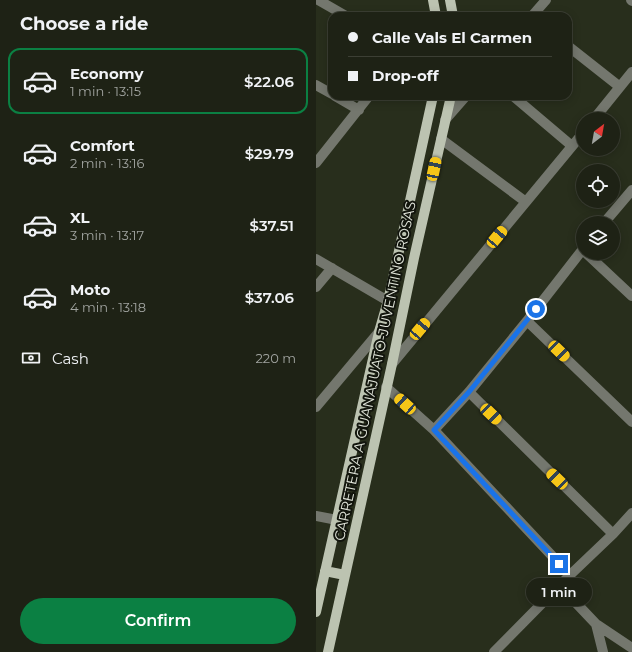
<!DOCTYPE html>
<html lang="en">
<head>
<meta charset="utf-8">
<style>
	:root { --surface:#1e2215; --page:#2b2f22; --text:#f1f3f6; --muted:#a1a4a0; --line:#3c3f34; --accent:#0b8043 }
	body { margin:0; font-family:Montserrat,sans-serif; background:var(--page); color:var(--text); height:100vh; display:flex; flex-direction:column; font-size:15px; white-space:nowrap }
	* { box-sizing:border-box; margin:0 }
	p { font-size:13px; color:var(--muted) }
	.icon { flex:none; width:22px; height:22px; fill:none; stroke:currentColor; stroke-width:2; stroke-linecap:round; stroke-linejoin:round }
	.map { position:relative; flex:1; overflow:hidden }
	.sheet { display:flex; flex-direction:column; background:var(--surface); width:316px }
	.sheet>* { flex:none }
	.top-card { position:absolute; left:12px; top:12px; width:244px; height:88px; border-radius:12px; box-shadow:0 2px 10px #0003,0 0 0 1px var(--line); display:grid; align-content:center; height:88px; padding:0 20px; background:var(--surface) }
	.needle { width:26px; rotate:31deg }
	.tools { position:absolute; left:260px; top:112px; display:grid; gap:8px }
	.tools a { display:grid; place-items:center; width:44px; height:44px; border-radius:50%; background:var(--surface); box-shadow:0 2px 10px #0003,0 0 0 1px var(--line); font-size:20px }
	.end { position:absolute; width:18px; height:18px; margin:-9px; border:5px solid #1a73e8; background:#fff; box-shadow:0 0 0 2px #fff }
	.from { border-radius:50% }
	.bubble { position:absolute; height:28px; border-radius:14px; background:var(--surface); box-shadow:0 2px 10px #0003,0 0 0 1px var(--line); font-size:13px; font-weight:600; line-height:28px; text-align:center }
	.car { position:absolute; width:12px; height:24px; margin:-12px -6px; border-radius:5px; box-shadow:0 0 3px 1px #0007; background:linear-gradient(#f5c518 24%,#345 0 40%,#f5c518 0 76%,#345 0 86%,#f5c518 0) }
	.top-card b { display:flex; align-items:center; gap:14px; height:38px; font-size:15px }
	.top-card b+b { border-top:1px solid var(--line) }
	.top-card i { width:10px; height:10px; background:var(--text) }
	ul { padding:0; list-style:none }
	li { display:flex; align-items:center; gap:12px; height:66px; margin:0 8px 6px; padding:0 12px; border:2px solid transparent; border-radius:12px }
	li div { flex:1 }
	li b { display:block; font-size:15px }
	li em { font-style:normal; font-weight:600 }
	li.on { border-color:var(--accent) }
	li>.icon { width:36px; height:36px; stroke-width:1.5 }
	h2 { padding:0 20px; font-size:18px; line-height:48px }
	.pay { display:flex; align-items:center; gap:10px; height:44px; padding:0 20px; font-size:15px }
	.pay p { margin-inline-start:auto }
	.action { display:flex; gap:8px; margin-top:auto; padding:8px 20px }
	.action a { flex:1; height:46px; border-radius:24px; background:var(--accent); color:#fff; font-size:16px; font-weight:600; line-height:46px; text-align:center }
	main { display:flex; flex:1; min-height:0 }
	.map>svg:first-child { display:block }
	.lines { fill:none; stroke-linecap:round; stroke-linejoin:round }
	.minor { stroke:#74776e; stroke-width:10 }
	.major { stroke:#bcc3b1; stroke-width:10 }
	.route { stroke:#1a73e8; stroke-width:5 }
	.labels { text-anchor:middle; stroke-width:4; stroke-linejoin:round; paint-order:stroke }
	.street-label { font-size:14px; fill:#e1e5da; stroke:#12150d }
</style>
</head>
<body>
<main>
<section class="sheet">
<h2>Choose a ride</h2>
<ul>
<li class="on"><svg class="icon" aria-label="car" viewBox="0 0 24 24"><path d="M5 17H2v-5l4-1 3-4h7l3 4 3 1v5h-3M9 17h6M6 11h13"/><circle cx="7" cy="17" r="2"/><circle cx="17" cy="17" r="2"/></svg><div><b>Economy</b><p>1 min · 13:15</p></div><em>$22.06</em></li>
<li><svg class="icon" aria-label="car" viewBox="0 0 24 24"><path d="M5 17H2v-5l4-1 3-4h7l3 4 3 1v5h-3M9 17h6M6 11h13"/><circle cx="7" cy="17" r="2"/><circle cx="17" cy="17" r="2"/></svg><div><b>Comfort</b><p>2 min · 13:16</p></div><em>$29.79</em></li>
<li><svg class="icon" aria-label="car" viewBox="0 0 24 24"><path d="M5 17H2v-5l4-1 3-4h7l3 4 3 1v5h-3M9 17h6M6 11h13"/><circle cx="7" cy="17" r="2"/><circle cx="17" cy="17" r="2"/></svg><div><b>XL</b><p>3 min · 13:17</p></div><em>$37.51</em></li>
<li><svg class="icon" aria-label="car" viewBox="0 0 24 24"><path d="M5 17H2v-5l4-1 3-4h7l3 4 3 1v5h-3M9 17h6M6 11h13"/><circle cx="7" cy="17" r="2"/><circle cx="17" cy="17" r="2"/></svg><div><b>Moto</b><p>4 min · 13:18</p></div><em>$37.06</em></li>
</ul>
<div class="pay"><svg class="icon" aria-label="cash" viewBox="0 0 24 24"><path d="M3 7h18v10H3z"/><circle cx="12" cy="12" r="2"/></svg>Cash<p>220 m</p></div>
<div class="action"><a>Confirm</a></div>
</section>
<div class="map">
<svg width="316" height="652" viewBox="0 0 316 652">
	<rect width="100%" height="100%" fill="#282e1c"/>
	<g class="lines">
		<path class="minor" d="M2 0 30 16
			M315 0 316 1
			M216 16 230 0
			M252 46 304 87
			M0 85 16 94
			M19 96 43 110
			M197 96 256 146
			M278 119 316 72
			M129 120 150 96
			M125 139 210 202
			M0 163 53 96
			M288 223 316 190
			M270 253 316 296
			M0 259 72 301
			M0 287 16 268
			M211 321 316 422
			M76 364 267 133
			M70 387 118 430 254 575
			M153 392 297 534
			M0 407 63 332
			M118 430 153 392 211 321 267 249
			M0 516 21 520
			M244 586 280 624 287 652
			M280 624 316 648
			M178 652 254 575 297 534 316 513"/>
		<path class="major" d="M117 0 120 16
			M134 0 137 16
			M9 571 29 575
			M0 612 63 332 72 301 117 96
			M12 652 76 364 98 258 135 96"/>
	</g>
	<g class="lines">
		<path class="route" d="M220 309 153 392 118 430 243 564"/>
	</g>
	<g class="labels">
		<g class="street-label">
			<text transform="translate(59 371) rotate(-78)" y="5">CARRETERA A GUANAJUATO-JUVENTINO ROSAS</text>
		</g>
	</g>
</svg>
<div class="tools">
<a><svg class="needle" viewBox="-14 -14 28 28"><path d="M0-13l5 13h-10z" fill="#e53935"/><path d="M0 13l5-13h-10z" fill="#a1a4a0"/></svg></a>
<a><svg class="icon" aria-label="locate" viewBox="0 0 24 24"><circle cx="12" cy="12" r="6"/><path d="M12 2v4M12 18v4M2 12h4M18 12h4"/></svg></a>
<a><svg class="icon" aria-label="layers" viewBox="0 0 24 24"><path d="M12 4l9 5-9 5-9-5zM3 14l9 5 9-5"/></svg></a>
</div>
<i class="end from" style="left:220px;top:309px"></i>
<i class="end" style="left:243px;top:564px"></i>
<div class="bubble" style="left:210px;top:578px;width:66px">1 min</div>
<i class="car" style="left:118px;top:169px;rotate:12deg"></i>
<i class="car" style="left:181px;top:237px;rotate:40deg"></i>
<i class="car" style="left:104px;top:329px;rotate:40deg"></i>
<i class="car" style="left:243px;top:351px;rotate:134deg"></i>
<i class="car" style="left:89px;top:404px;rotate:312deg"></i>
<i class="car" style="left:175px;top:414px;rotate:134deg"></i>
<i class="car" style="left:241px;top:479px;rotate:314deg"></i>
<div class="top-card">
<b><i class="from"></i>Calle Vals El Carmen</b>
<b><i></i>Drop-off</b>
</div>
</div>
</main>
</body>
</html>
